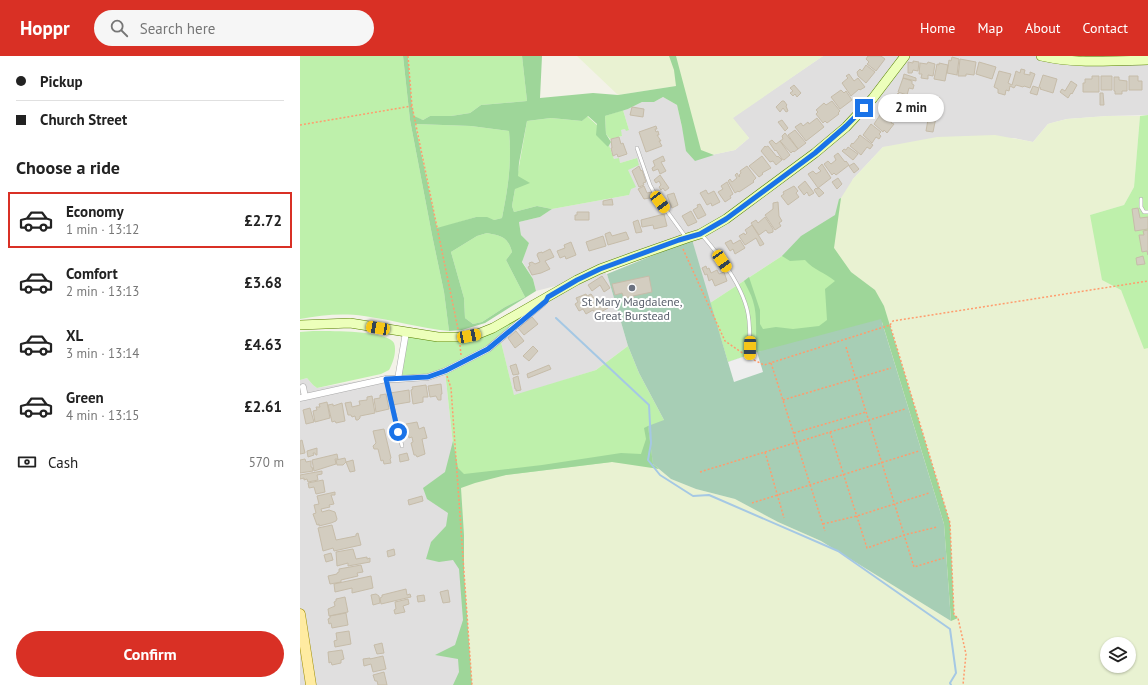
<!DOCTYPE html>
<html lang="en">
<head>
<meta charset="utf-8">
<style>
	:root { --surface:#fff; --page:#f6f6f6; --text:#222; --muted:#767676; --line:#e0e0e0; --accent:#d93025 }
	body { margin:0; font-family:"PT Sans",sans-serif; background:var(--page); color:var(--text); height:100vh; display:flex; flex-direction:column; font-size:15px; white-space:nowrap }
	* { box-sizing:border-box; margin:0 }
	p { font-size:13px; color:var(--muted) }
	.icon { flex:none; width:22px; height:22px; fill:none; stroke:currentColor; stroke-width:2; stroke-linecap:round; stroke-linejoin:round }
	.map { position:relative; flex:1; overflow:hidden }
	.details { display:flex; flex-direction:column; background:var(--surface); width:300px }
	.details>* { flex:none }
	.guide { display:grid; align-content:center; height:88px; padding:0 16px; background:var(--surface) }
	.fabs { position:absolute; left:800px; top:581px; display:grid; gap:8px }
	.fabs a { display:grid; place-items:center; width:36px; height:36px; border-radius:50%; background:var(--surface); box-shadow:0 1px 3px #0004; font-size:20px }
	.end { position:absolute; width:18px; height:18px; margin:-9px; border:5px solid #1a73e8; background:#fff; box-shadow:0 0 0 2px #fff }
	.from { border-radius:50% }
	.bubble { position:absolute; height:28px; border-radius:14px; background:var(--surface); box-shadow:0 1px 3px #0004; font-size:13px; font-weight:800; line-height:28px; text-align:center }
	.car { position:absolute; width:12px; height:24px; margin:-12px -6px; border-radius:5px; box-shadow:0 0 3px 1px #0007; background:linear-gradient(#f5c518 24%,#345 0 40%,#f5c518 0 76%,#345 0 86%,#f5c518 0) }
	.guide b { display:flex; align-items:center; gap:14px; height:38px; font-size:15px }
	.guide b+b { border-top:1px solid var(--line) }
	.guide i { width:10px; height:10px; background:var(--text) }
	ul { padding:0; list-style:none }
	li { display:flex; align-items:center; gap:12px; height:56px; margin:0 8px 6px; padding:0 8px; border:2px solid transparent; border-radius:0px }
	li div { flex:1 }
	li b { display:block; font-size:15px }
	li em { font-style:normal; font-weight:800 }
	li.on { border-color:var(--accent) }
	li>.icon { width:36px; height:36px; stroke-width:1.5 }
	h2 { padding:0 16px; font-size:18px; line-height:48px }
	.pay { display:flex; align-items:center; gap:10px; height:44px; padding:0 16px; font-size:15px }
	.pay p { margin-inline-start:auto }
	.cta { display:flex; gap:8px; margin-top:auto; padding:8px 16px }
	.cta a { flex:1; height:46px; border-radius:24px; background:var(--accent); color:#fff; font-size:16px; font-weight:800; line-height:46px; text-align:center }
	header { display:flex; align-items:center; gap:24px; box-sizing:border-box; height:56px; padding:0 20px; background:var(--accent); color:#fff }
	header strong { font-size:19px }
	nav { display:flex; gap:22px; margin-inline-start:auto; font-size:14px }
	.search { width:280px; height:36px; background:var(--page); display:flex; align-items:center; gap:10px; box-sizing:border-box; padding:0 14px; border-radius:22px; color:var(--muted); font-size:15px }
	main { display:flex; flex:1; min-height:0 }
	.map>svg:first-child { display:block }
	.residential { fill:#e0dfdf }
	.farmland { fill:#e9f2d2; fill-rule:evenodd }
	.grass { fill:#bef0ab }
	.forest { fill:#9ed699; fill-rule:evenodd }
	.cemetery { fill:#a7ceb5 }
	.parking { fill:#eee }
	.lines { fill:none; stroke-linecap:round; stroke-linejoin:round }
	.stream { stroke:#a5c8e4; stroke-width:2 }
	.building { fill:#d3cdc0; stroke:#c6bca9 }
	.lane-casing { stroke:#a9a9a9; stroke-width:4 }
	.street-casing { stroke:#a9a9a9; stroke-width:7 }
	.secondary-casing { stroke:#578200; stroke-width:10 }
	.primary-casing { stroke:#a08e00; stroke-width:11 }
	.path { stroke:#ff9c6d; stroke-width:1.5; stroke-dasharray:2 2; stroke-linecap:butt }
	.lane { stroke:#fff; stroke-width:3 }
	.street { stroke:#fff; stroke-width:6 }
	.secondary { stroke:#ecffba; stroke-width:9 }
	.primary { stroke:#ffeba1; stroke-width:10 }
	.route { stroke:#1a73e8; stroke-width:5 }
	.worship-dot { fill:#6b7280; stroke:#fff; stroke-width:1.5 }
	.labels { text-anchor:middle; stroke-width:4; stroke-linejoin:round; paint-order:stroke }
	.worship-label { font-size:12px; fill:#5b616d; stroke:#fff }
</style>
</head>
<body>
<header>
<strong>Hoppr</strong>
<div class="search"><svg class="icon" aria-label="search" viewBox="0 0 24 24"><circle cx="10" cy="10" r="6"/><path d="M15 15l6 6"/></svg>Search here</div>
<nav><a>Home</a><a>Map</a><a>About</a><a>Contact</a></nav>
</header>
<main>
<section class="details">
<div class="guide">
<b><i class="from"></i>Pickup</b>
<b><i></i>Church Street</b>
</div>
<h2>Choose a ride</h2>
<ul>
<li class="on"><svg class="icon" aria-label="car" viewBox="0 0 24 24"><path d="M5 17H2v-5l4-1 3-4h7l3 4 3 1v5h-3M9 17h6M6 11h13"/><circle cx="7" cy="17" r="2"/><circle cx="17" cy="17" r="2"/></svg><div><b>Economy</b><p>1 min · 13:12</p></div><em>£2.72</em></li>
<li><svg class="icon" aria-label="car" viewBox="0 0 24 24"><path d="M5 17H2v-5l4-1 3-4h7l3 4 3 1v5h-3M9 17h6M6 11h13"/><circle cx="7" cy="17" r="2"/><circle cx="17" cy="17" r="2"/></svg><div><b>Comfort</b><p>2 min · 13:13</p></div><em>£3.68</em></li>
<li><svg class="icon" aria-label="car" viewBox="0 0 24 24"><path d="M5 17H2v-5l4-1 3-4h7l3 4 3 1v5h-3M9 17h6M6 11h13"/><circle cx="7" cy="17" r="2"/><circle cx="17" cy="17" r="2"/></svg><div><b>XL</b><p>3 min · 13:14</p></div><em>£4.63</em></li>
<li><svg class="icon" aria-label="car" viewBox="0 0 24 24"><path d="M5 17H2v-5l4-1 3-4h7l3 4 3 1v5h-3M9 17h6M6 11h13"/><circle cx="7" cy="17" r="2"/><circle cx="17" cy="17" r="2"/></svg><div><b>Green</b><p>4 min · 13:15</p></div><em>£2.61</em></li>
</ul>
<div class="pay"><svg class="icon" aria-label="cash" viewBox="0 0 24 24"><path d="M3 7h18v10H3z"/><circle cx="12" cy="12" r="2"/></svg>Cash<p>570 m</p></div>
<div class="cta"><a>Confirm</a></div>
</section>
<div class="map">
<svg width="848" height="629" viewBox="0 0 848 629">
	<rect width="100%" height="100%" fill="#f3f2e8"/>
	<path class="residential" d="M523 0H848V59L807 60 767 63 755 66 748 68 733 86 714 82 583 91 553 123 537 159 482 200 410 247 391 181 301 214 307 218 328 290 296 314 214 340 201 286 241 251 275 225 236 235 233 223 222 205 229 187 221 179 219 166 240 161 252 153 329 139 328 113 337 102 320 107 314 103 309 89 311 86 310 83 322 80 320 74 325 73 329 74 323 54 328 53 342 46H354L363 41 377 49 382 71 397 102 435 94 449 82 432 62Z
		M145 315 157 425 169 629H0V324L7 322 13 329 17 332 94 319Z"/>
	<path class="farmland" d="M277 0H523L433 62 449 82 435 94 397 102 383 29 318 39Z
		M807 60H840L834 131 824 149 790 159 821 234 848 290V629H169L157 425 312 406 353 408 371 423 396 433 435 443 478 466 521 485 651 565 644 468 581 263 534 192 532 172 541 142 553 123 583 91 637 81 695 79 733 86 748 68 755 66 767 63ZM807 588H829V610H807Z"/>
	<path class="grass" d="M0 0H103L110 64 132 179 144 236 149 275C120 272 93 264 64 260 43 257 21 259 0 263Z
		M108 0H222L227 45 181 49 170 57 151 60H130L123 64 114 61 112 50Z
		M323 54 329 74 326 75 325 73 321 74 322 80 310 83 306 78 305 60Z
		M848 59V292L844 293 821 234 802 224 790 159 824 149 834 131 840 60Z
		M287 60 297 69 308 91 309 89 314 103 319 102 320 107 337 102 339 109 328 114 336 131 331 133 329 139 252 153 237 150 214 156 212 150 227 65 251 62 282 65Z
		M115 68 171 70 209 75C212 106 208 132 202 162L194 164 176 161 137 173Z
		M537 159 532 172 534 192 581 263 457 296 428 306 410 247 482 200Z
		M187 177C202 180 208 181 212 196L206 204 225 241 205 251 182 266 173 268 165 262 164 242 151 196 177 180Z
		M247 241 201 286 214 339 296 314 328 290 339 317 364 364 353 408 312 406 157 425 145 315 98 323 106 276 178 278Z
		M13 275C27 275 87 274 94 287 97 295 93 307 89 314L81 318 17 332 13 329 7 322 0 324V276Z"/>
	<path class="forest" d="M103 0H108L112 50 114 60 123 64 130 60H151L170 57 181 49 227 45 222 0H242L240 42 293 37 318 39 376 30 374 14 369 0H376L401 94 414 99 395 105 386 95 382 71 377 49 363 41 354 46H342L328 53 305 60 306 78 311 86 308 91 296 79 297 68 288 60 282 65 251 62 227 65 219 107 218 120 230 127 215 133 212 150 214 156 237 150 252 153 240 161 219 166 221 179 229 187 222 206 233 223 236 235 185 267 162 274 149 275 144 236 132 179 110 64ZM115 68 171 70 209 75C212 106 208 132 202 162L194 164 187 161H176L137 172ZM187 177C202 180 208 181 212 196L206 204 225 241 205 251 182 266 173 268 165 262 164 242 151 196 177 180Z
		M541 142 534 192 551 216 575 234 584 250 650 467 654 559 658 562 651 565 644 468 582 266 476 294 457 296C455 279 458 261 453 245 451 238 447 231 444 225L449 221 460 254V268L463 273 476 271 493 273 519 270 527 264 525 233 535 225C524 216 515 215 505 204L490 205 482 200 501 180 535 159 539 143Z
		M348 370 353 408 359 413 312 406 206 419 175 427 161 432 164 479V516L172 629H153L159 616 158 603 135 599 155 589 163 564 159 513 153 504 139 506 126 503 131 486 146 470 148 457 127 443 123 432 145 416 153 385 158 412 164 418 242 409 321 397 341 398 346 383 344 372Z"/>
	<path class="cemetery" d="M391 180 428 306 457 296 581 263 644 468 651 565 521 485 478 466 435 443 396 433 371 423 353 408 348 370 364 364 339 317 328 290 307 218 381 188Z"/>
	<path class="parking" d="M457 296 463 316 434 326 428 306Z"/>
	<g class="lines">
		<path class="stream" d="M256 262 349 349 351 387 348 404 360 419 393 440 409 439 538 495 650 573 656 617 650 627 651 629"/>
	</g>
	<path class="building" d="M568 0H581L585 3 576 15 567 8 569 6 566 3Z
		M652 1 659 3 657 19 647 17 649 4 651 5Z
		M660 3 676 6 674 19 666 18V20H658Z
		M613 5 619 6 618 15 613 14 612 17H608V6L613 7Z
		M628 6 635 8 633 20 628 19V23L621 22 622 18H619L620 7 627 8Z
		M679 6 696 11 692 23 676 18Z
		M639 7 648 9 645 25 634 23 637 8 639 9Z
		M566 9 575 16 566 27 558 20 557 16 560 13 562 15Z
		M721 13 725 14 724 18 730 19V16L735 18 730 32 724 30 723 31 716 29 714 32 710 30 709 35 706 34 705 39 698 37V33L694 31 699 15 711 18 708 27 712 29 716 15 720 17Z
		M549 18 554 25 558 22 565 31 560 34 559 33 551 40 542 27 548 22 546 20Z
		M604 18 616 22V25L603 22Z
		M743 19 757 23 753 37 740 33 741 32 739 31Z
		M792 20H799V36H783V27H785V23H792Z
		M801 20H812V34H801Z
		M829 20H838V25H842V34H829Z
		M814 21H819V24L827 25V35H822V38H815V35H814Z
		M603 22 612 25V28L614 29 613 33 609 32 607 39 598 36Z
		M771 25 777 29 772 38 771 37 768 42 760 36 762 33 765 35Z
		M494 29 501 37 497 41 495 38 493 40 490 37 493 35 490 32Z
		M733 30 739 32 737 39 730 37Z
		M541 34 544 37 546 35 552 44 540 53 531 41Z
		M598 37 611 48 605 55 592 45Z
		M800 37H803L804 49H800Z
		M632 41 640 42 633 76 626 75Z
		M622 44 629 46 628 51 621 50Z
		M482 45H484L487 49 486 50 488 55 486 56 483 52 480 56 476 51Z
		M532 45 540 55 538 57 539 58 527 67 525 65 523 67 516 58 518 56 516 54 524 47 526 49Z
		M590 48 598 54 592 62 584 56Z
		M332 51 344 53 343 61 330 59Z
		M582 56 593 64 591 67 594 68 587 77 584 74 583 76 574 68Z
		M517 62 524 71 506 85 495 71 501 67 503 70 508 66 509 68Z
		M482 64 488 72 485 75 478 66Z
		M571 68 581 76 579 78 581 80 579 83 576 81 572 87 563 79Z
		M356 70 357 73H355L356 76 358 75 359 79H357L361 85H359L362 90 346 96 339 76Z
		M495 74 506 87 498 93 488 79Z
		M485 77 498 93 494 96 493 95 491 97 480 85 483 83 482 80Z
		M560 79 573 89 570 93 567 91 561 99 550 90 552 87 553 88 559 81H558Z
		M319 81 321 88 323 87 327 98 318 101 317 98 313 100 311 92H312L311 83Z
		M472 84 476 88 480 85 490 99 484 104 482 103 476 94 475 95 469 86Z
		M465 90 466 91 468 90 477 101 478 100 482 104 476 109 473 105 470 106 461 95Z
		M548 91 558 98 553 104 542 95 544 93 546 94Z
		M538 97 545 106 546 105 549 109 536 119 534 117 532 119 524 108 528 105 531 108 536 104 534 100Z
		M363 100 365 105 361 106 366 115 360 118 358 113 353 115 352 112 355 110 353 105Z
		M462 100 471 112 462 117 463 118 459 121 449 110Z
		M554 107 559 113 554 117 549 110Z
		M522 108 531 122 518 132 508 118 513 115 516 118 521 115 518 112Z
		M339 110 341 115 342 114 346 126 343 127 344 129 339 131 332 115Z
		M447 110 456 122 453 125 454 126 439 136 438 135 435 137 428 125 430 123 432 126 437 122 435 119 437 117 439 121 440 120 439 119 441 117 440 115Z
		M360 119 369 132 365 135 363 132 361 134 359 131 361 129 359 125 356 127 354 124Z
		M538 122 542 128 537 133 532 126Z
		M505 125 514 137 509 140 507 136 504 139 498 131Z
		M427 126 433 138 430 140 431 142 425 146 418 136 423 133 421 130Z
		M344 130 347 137 352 136 355 141 344 143 338 133Z
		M494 130 498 135 496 137 499 141 488 149 481 140 484 138 483 136Z
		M516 132 517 133 519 132 524 137 519 141 514 134Z
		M406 134 408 138 414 135 420 146 412 150 411 147 407 149 400 137Z
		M374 137 378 149 372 152 367 139Z
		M312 143 313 149H303V145Z
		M478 146 479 160 482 165 479 167 481 170 475 174 465 159 473 153V147Z
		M400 148 406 159 398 163 393 154 398 151 397 149Z
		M838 152 840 162 848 161V173L835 175 832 153Z
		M391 155 397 166 388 170 382 160Z
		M277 156H289V164H275V159H277Z
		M364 158 367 170 354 173 353 169 342 171 341 164Z
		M465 161 473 173V176L470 177H468L466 174 459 179 451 167 456 164 458 167Z
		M338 164 342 176 336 177 333 166Z
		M452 169 464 188 460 190 456 182 445 189 439 180 444 177 445 179 447 177 445 174Z
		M848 174V199L847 195 842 196 839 179H844L843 175Z
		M310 176 312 180 326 176 329 183 308 189 305 178Z
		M303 180 306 190 289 195 286 186Z
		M431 184 433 188 440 184 445 192 435 198 433 193 430 195 425 187Z
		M271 186 276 199 266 203 265 200 260 202 257 195 265 192 264 189Z
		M250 193 254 201 245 205 250 213 241 217 232 219 228 211 230 210 229 207 232 206 235 208 240 206 237 199 238 197 242 196V197Z
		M843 200 845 208 837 209 836 202Z
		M406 210 407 213 409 212 411 217 417 214 419 218 424 216 427 225 415 230 412 223 409 225 407 218 405 219 402 212Z
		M302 220 310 232 304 236 300 229 292 235 288 229Z
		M349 220 352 236 333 240 334 243 330 244 329 241 324 242 322 237 315 239 312 228Z
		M286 238 287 240 291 238 297 246 302 243 308 252 301 256 303 258 298 261 293 254 286 258 283 253 279 255 275 248 278 246 276 242Z
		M232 261 238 268 224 279 218 272Z
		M216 275 224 285 215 292 208 282Z
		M233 290 238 295 229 305 223 300Z
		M216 308 219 318 213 319 210 310Z
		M249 309 251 313 228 322 227 318Z
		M218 320 221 334 216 335V333H215L213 322Z
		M141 328 142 338H141V344H138L136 340 130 341 128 330Z
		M126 329 128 341H123V346L113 348 111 334 113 333 112 331Z
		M109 334 110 346 92 349 90 337Z
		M86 338 89 353 76 356 74 343 80 342V339Z
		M72 340 75 357 60 360V362L58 364H56L55 360 52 361 51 359H48L45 347 51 346 52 351 60 349 59 345 67 344V341Z
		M27 346 30 362 15 366 13 355 17 354 16 351H20L19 348Z
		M42 347 45 365 36 367 35 365 32 366 28 349 33 348V350Z
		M10 352 14 366 6 368 3 354Z
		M117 366 119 373 124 371 127 382 122 383 125 398 117 401 116 399H114L111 387 113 386 112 381 109 382 106 368Z
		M84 373 91 402 90 403 91 407 84 408 83 404 81 405 78 393H74L73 390 76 387 73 375Z
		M2 384 5 397 0 398V385Z
		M17 392V399H16L15 397H13L14 399 8 401 7 395Z
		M107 397 109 404 100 406 99 399Z
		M37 398 38 403H35L36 408 14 415 12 404Z
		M45 402 46 406 43 409H37L36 404Z
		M5 403 6 406 11 405V411H12L13 415 0 417V404Z
		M53 404 55 415 50 416 46 406Z
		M22 415V418L17 419 18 424 8 426 7 423 4 424V422L0 423V419Z
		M23 424 25 436 16 438 14 431 9 432 8 427Z
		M35 436V439H31L34 448 29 449 30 451 21 453 22 456 29 454 35 456 37 463 36 465 31 467 19 470V468L17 469 13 458 16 457 14 449 19 448 17 440Z
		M122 440 123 445 109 449 108 444Z
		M32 469 36 484 56 480V478L58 477 61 489 34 495 33 492 23 495 18 472Z
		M53 493 56 503 67 501V503L70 502V506L48 510V507L37 510 36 496Z
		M94 493 95 499 88 501 87 495Z
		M31 497 33 504 26 506 24 499Z
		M61 509 63 516 57 517 58 520 41 524V526L30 528 28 520 37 518V517L39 516V513Z
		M71 520 73 532 52 537V532L35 536 34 528Z
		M106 533 107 539 110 538 111 541 81 548 80 542 82 541V539Z
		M148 534 150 546 143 547 140 536Z
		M76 538 79 540 80 547 73 549 71 539Z
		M124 539 125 545 118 546 117 540Z
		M45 541 48 556 29 560 28 553 35 550 34 546 36 545V543Z
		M108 543 109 548 103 550 105 556 95 558 94 554 96 553 95 546Z
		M46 557 48 569 32 572 31 567 29 568 28 563 30 562V560Z
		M49 575 51 588 35 591 34 585 37 584 36 577Z
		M82 587 84 597 77 598 74 589Z
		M42 594 44 603 41 604V607L32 609 31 606 29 607 28 596Z
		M83 600 86 613 73 616 71 608 64 610 63 603 70 602V603Z
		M84 616 87 629H78L77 625H75L73 619Z"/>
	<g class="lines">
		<g class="lane-casing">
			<path id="lane" d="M337 92 350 129 356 140 385 180
				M841 143V151L844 156H848
				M402 179C420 200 440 226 447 253 451 268 450 286 449 302
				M86 323 102 390"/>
		</g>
		<g class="street-casing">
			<path id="street" d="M98 323 128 321 145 315 188 293 243 247
				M5 341 86 323H98L106 276
				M0 342 5 341 3 331"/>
		</g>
		<g class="secondary-casing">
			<path id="secondary" d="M741 0C776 8 812 5 848 4
				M0 269 50 267 138 281H160L178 278 193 272 277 224 300 213 333 201 387 182 400 178 426 163 515 97 546 71 573 42 605 0"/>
		</g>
		<g class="primary-casing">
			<path id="primary" d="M0 558 11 629"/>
		</g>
		<path class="path" d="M108 0 112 50 158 273
			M0 69 112 50
			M383 193 425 285 444 298
			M590 269 593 265 848 225
			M160 289 161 299
			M546 291 614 511 644 502
			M454 304 464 309 590 269 650 467 654 559 658 562 666 598 663 629
			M471 307 525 475
			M147 320 151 332 172 629
			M483 344 591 312
			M530 376 567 492 604 479 637 471
			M494 377 566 356
			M465 396 484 462
			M400 416 605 353
			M452 447 619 395
			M523 468 557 460 629 437"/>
		<use href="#lane" class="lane"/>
		<use href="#street" class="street"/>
		<use href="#secondary" class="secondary"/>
		<use href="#primary" class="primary"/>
	</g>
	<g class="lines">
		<path class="route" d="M98 376 86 323 128 321 145 315 188 293 246 245 248 241 277 224 300 213 379 184 400 178 426 163 515 97 546 70 564 52"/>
	</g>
	<circle class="worship-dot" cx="332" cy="232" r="4"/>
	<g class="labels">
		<g class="worship-label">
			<text x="332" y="250">St Mary Magdalene,<tspan x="332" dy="14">Great Burstead</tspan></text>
		</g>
	</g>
</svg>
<div class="fabs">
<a><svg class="icon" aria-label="layers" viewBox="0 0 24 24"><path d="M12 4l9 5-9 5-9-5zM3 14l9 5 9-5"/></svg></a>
</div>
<i class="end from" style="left:98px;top:376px"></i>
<i class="end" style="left:564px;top:52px"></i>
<div class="bubble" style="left:578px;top:38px;width:66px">2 min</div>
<i class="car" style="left:360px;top:146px;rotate:143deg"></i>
<i class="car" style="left:422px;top:205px;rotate:146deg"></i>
<i class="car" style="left:78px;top:272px;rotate:280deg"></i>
<i class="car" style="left:169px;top:280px;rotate:79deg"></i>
<i class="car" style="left:450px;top:292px;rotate:181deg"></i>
</div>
</main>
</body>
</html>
